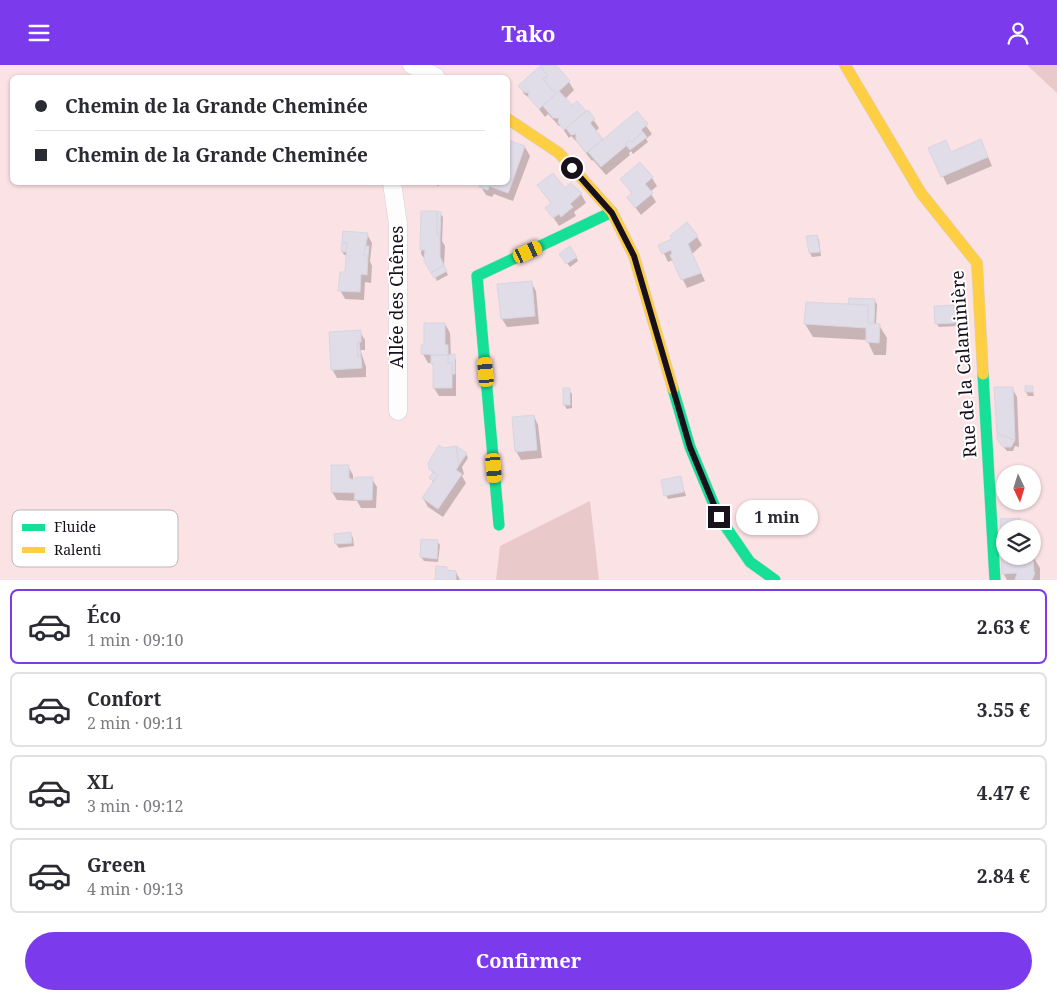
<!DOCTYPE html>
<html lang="fr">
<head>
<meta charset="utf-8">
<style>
	:root { --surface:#fff; --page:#f7f7f7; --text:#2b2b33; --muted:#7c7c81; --line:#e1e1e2; --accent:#7c3aed }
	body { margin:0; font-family:"Noto Serif",serif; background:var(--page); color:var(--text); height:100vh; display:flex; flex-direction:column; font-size:19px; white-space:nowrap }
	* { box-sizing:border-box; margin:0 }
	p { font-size:16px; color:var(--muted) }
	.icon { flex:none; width:28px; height:28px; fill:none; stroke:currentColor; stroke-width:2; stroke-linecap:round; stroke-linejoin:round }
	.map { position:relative; height:515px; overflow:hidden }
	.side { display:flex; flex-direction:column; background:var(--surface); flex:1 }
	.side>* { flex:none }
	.banner { position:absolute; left:10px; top:10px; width:500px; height:110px; border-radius:8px; box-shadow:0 1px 4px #0004; display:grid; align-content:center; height:110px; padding:0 25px; background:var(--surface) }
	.needle { width:32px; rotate:176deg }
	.fabs { position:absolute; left:996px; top:400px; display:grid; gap:10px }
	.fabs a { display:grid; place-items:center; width:45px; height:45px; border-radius:50%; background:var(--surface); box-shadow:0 1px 4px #0004; font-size:25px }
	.end { position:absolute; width:22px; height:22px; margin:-11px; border:6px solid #18101a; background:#fff; box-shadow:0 0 0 2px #fff }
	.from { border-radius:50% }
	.bubble { position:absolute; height:35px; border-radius:18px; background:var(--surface); box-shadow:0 1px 4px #0004; font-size:16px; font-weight:700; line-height:35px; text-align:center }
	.car { position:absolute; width:15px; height:30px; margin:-15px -8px; border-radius:6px; box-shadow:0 0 4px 1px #0007; background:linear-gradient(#f5c518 24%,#345 0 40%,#f5c518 0 76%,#345 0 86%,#f5c518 0) }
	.banner b { display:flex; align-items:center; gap:18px; height:48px; font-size:19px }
	.banner b+b { border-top:1px solid var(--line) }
	.banner i { width:12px; height:12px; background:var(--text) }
	ul { padding:9px 0 0; list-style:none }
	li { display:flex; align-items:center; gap:15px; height:75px; margin:0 10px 8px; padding:0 15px; border:2px solid var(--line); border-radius:8px }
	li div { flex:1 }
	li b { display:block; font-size:19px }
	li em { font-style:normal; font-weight:700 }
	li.on { border-color:var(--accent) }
	li>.icon { width:45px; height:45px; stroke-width:1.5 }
	.primary-button { display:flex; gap:10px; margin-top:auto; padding:10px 25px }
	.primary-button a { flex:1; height:58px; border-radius:30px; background:var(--accent); color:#fff; font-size:20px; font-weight:700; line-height:58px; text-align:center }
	header { display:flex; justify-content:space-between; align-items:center; height:65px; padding:0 25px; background:var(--accent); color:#fff; font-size:22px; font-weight:700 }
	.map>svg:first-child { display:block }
	.green { fill:#fbe2e4; fill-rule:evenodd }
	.forest { fill:#eac9cb }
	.shadow { fill:#0003; fill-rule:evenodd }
	.building { fill:#e0dce8; stroke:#d8d6df }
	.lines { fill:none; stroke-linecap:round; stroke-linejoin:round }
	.street-casing { stroke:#d7d0d9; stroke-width:19 }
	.fast-casing { stroke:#d7d0d9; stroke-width:12 }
	.slow-casing { stroke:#d7d0d9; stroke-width:12 }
	.street { stroke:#fefdfe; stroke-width:18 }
	.fast { stroke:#16e098; stroke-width:11 }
	.slow { stroke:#ffcf43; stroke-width:11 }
	.route { stroke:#18101a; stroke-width:6 }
	.labels { text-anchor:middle; stroke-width:4; stroke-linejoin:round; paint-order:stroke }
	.street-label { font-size:18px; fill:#18101a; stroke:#fff }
	.key { fill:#fff; stroke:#bab7ba; stroke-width:1 }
	.key-label { font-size:14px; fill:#18101a }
</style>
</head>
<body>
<header><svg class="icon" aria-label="menu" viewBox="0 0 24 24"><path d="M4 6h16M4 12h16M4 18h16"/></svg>Tako<svg class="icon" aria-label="person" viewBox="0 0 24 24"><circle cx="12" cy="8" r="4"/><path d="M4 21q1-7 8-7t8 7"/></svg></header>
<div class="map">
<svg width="1057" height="515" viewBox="0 0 1057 515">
	<rect width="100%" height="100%" fill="#f8f3f9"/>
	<path class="green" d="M0 0H1057V515H0ZM12 12H508V118H12ZM1005 409H1032V436H1005ZM1005 464H1032V491H1005Z"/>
	<path class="forest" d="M1027 0H1057V28Z
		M590 436 599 515H496L500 481Z"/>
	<path class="shadow" d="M543 0H554L569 17 574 25 565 34 572 42 577 38 586 48 588 47 599 63 596 66 603 75 636 47 652 69 646 74 648 77 633 89 631 86 629 88 630 90 606 110 593 95 592 96 578 78 571 71 569 73 561 61H559L548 49 545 52 532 35 524 29 520 21ZM527 25 535 27 524 28Z
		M508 76 525 82 530 91 513 136 494 129 492 132 486 130 481 122 482 118H508Z
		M981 76 992 101 947 120 930 84 951 88Z
		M652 113 657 121 650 127 656 137 641 150 628 133 632 129 622 114Z
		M435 118H443L438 121Z
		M539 120 581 129 586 138 574 147 576 151 559 161 547 143 552 140Z
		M423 148H440L443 152 442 176 445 181 444 202 448 210 437 216 426 193H424L421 189Z
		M344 167 367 169 372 178 370 196 372 201 371 218 365 217 364 235 345 234 340 225 346 208 347 190H344L342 186Z
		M817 171 819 175 821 191 812 192 810 188 808 173Z
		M697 172 702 180 692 189 705 216 687 223 673 195 668 197 660 180Z
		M576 192 578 196 570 202 563 193Z
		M531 217 536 226 539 259 507 262 502 254Z
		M874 235 877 239 876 260H879L887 273 886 290H874L867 275 813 272 805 259 807 238 851 240 850 239Z
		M954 241 956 245 957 261 939 262 936 258Z
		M445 259 450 268 451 291H454L456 295V331H439L434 323V302L431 298H428L423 289 425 281Z
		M360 267 365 275V285H361V287L366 302V312L337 313 332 304Z
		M1032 322 1034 331H1028L1026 327Z
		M1012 323 1017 332 1019 382 1015 381 1013 386H1007L1001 379Z
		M569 325 572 329V343L567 344 564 340Z
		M534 351 538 360 542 393 521 395 516 386Z
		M466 389 468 393 462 402 464 409 462 411 466 418 443 452 428 442 423 433 433 417 431 413 433 409 430 403Z
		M348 401 353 410V416L372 414 377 422 376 443H361L357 436 337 435 332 427Z
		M680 412 686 431 668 434 666 430Z
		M1019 454 1024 464H1005V491L1032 490 1040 503V515H1007L1003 508 1001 455Z
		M351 469 353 473 354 481 339 483 336 479Z
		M437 476 440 480 438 497 424 496 421 492Z
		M447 506 456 507 460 515H436Z"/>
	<path class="building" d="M541 0H556L570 16 556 29 543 14 548 11 540 1Z
		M540 1 548 11 543 14 556 29 539 44 528 32 529 26 524 27 518 21Z
		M559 26 572 40 577 36 586 46 564 65 558 58 559 53H553L543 41Z
		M588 45 595 54 590 58 603 74 586 88 576 75V69L571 70 566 63Z
		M637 46 648 59 641 65 643 67 632 77 630 75 625 79 626 81 601 102 588 87Z
		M643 67 647 72 630 85 625 79 630 75 632 77Z
		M981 74 988 92 941 112 928 83 946 75 951 87Z
		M508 75 525 81 513 115 508 113Z
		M640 97 653 112 645 119 653 128 635 143 627 132 632 128 620 114Z
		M553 108 565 123 571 118 582 128 570 139 573 142 561 152 559 149 553 153 545 143 551 138 537 120Z
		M508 113 513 115 508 128 489 121 488 125 479 122 481 118H508Z
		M421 146H437V170L440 171V192L444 200 431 208 424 196 425 185H420Z
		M437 146 441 147 440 171 437 170Z
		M687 157 698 171 688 179 701 208 681 215 670 190 672 189 671 185 662 189 658 180 672 174 670 171Z
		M343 166 368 168 364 191H368L367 210 361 209 360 227 338 226 340 207H345L347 178H342Z
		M817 170 820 187 809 188 806 171Z
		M342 178H347L346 187 341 186Z
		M367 181H369L368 191H364L365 183Z
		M570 181 577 192 566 199 559 189Z
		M444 200 447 206 434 213 431 208Z
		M532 216 535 251 501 254 497 219Z
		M849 233 875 234 874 259 868 258V240L848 239Z
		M806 237 868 240V258L880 259 879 278 866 277V263L804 259Z
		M954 240 955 258 935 259 934 241Z
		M424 258H445V280H448V290L421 289V280H424Z
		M361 265V277H357L358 292H361L362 303 331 305 329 267Z
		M357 277H359L361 292H358Z
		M455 289V309H452V298H448V290Z
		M431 290H448V298H452V323H433V299H431Z
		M1025 321H1033V327H1025Z
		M994 322H1013L1015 375 997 368Z
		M563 323H570V340H563Z
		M534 350 537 385 515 387 512 352Z
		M997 368 1015 375 1011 382H1003L997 374Z
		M439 380 443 383 456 381 459 400 456 405 462 409 438 444 422 433 438 410 429 404 428 398Z
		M456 381 467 388 459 400Z
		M331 400H349V413L351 414 355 415V412H373L372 435H354L355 428 331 427Z
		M433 407 438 410 434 416 429 413Z
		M681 411 684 427 664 431 661 415Z
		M1020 453V464H1005V491H1032L1033 489 1034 507 1035 508 1032 515H1015L1017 508 1002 509 1000 454Z
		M351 467 352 478 335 479 334 469Z
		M421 474 438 475 437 494 420 492Z
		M436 501 447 502V505L456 506V515H435Z"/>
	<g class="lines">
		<g class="street-casing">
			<path id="street" d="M412 0 436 12
				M392 118 398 159V346"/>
		</g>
		<g class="fast-casing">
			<path id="fast" d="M983 309 995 515
				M673 324 690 382 719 452 750 497 775 515
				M499 460 477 211 612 147"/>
		</g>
		<g class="slow-casing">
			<path id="slow" d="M845 0 921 128 977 198 983 309
				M508 54 559 88 612 147 634 191 673 324"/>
		</g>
		<use href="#street" class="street"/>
		<use href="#fast" class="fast"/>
		<use href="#slow" class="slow"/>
	</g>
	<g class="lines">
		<path class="route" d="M572 103 612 148 634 191 690 382 719 452"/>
	</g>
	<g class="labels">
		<g class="street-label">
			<text transform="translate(397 232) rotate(-90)" y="6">Allée des Chênes</text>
			<text transform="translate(964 299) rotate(-94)" y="6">Rue de la Calaminière</text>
		</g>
	</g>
	<rect x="12" y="445" width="166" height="57" rx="8" class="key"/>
	<rect x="22" y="459" width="23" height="7" fill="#16e098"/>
	<rect x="22" y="482" width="23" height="6" fill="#ffcf43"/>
	<g class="key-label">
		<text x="54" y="467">Fluide</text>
		<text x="54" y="490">Ralenti</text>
	</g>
</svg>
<div class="fabs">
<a><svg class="needle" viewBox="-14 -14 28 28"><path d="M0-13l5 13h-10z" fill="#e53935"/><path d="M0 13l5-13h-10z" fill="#7c7c81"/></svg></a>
<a><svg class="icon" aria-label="layers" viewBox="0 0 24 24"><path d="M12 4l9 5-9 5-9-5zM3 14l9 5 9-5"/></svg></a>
</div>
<i class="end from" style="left:572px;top:103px"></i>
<i class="end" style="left:719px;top:452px"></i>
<div class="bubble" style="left:736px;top:435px;width:82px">1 min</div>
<i class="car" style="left:528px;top:187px;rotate:65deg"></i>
<i class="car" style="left:486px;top:307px;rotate:355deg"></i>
<i class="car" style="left:494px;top:403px;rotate:175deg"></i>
<div class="banner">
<b><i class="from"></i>Chemin de la Grande Cheminée</b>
<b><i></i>Chemin de la Grande Cheminée</b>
</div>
</div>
<section class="side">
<ul>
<li class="on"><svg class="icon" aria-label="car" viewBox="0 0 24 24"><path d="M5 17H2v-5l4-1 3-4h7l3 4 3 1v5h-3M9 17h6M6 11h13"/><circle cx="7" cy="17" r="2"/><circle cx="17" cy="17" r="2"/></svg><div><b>Éco</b><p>1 min · 09:10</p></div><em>2.63 €</em></li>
<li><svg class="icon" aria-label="car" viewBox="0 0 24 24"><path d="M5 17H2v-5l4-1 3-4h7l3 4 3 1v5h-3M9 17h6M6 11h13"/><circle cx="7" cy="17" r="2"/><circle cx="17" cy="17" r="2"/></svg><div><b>Confort</b><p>2 min · 09:11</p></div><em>3.55 €</em></li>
<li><svg class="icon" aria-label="car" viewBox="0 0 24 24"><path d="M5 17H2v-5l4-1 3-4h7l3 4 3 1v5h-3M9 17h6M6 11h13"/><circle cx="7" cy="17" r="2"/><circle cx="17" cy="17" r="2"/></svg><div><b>XL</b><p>3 min · 09:12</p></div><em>4.47 €</em></li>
<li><svg class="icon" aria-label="car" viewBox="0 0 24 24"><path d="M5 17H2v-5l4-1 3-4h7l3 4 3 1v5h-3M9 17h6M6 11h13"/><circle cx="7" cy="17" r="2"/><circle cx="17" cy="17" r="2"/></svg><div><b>Green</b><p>4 min · 09:13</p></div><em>2.84 €</em></li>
</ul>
<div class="primary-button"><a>Confirmer</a></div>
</section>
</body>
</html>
